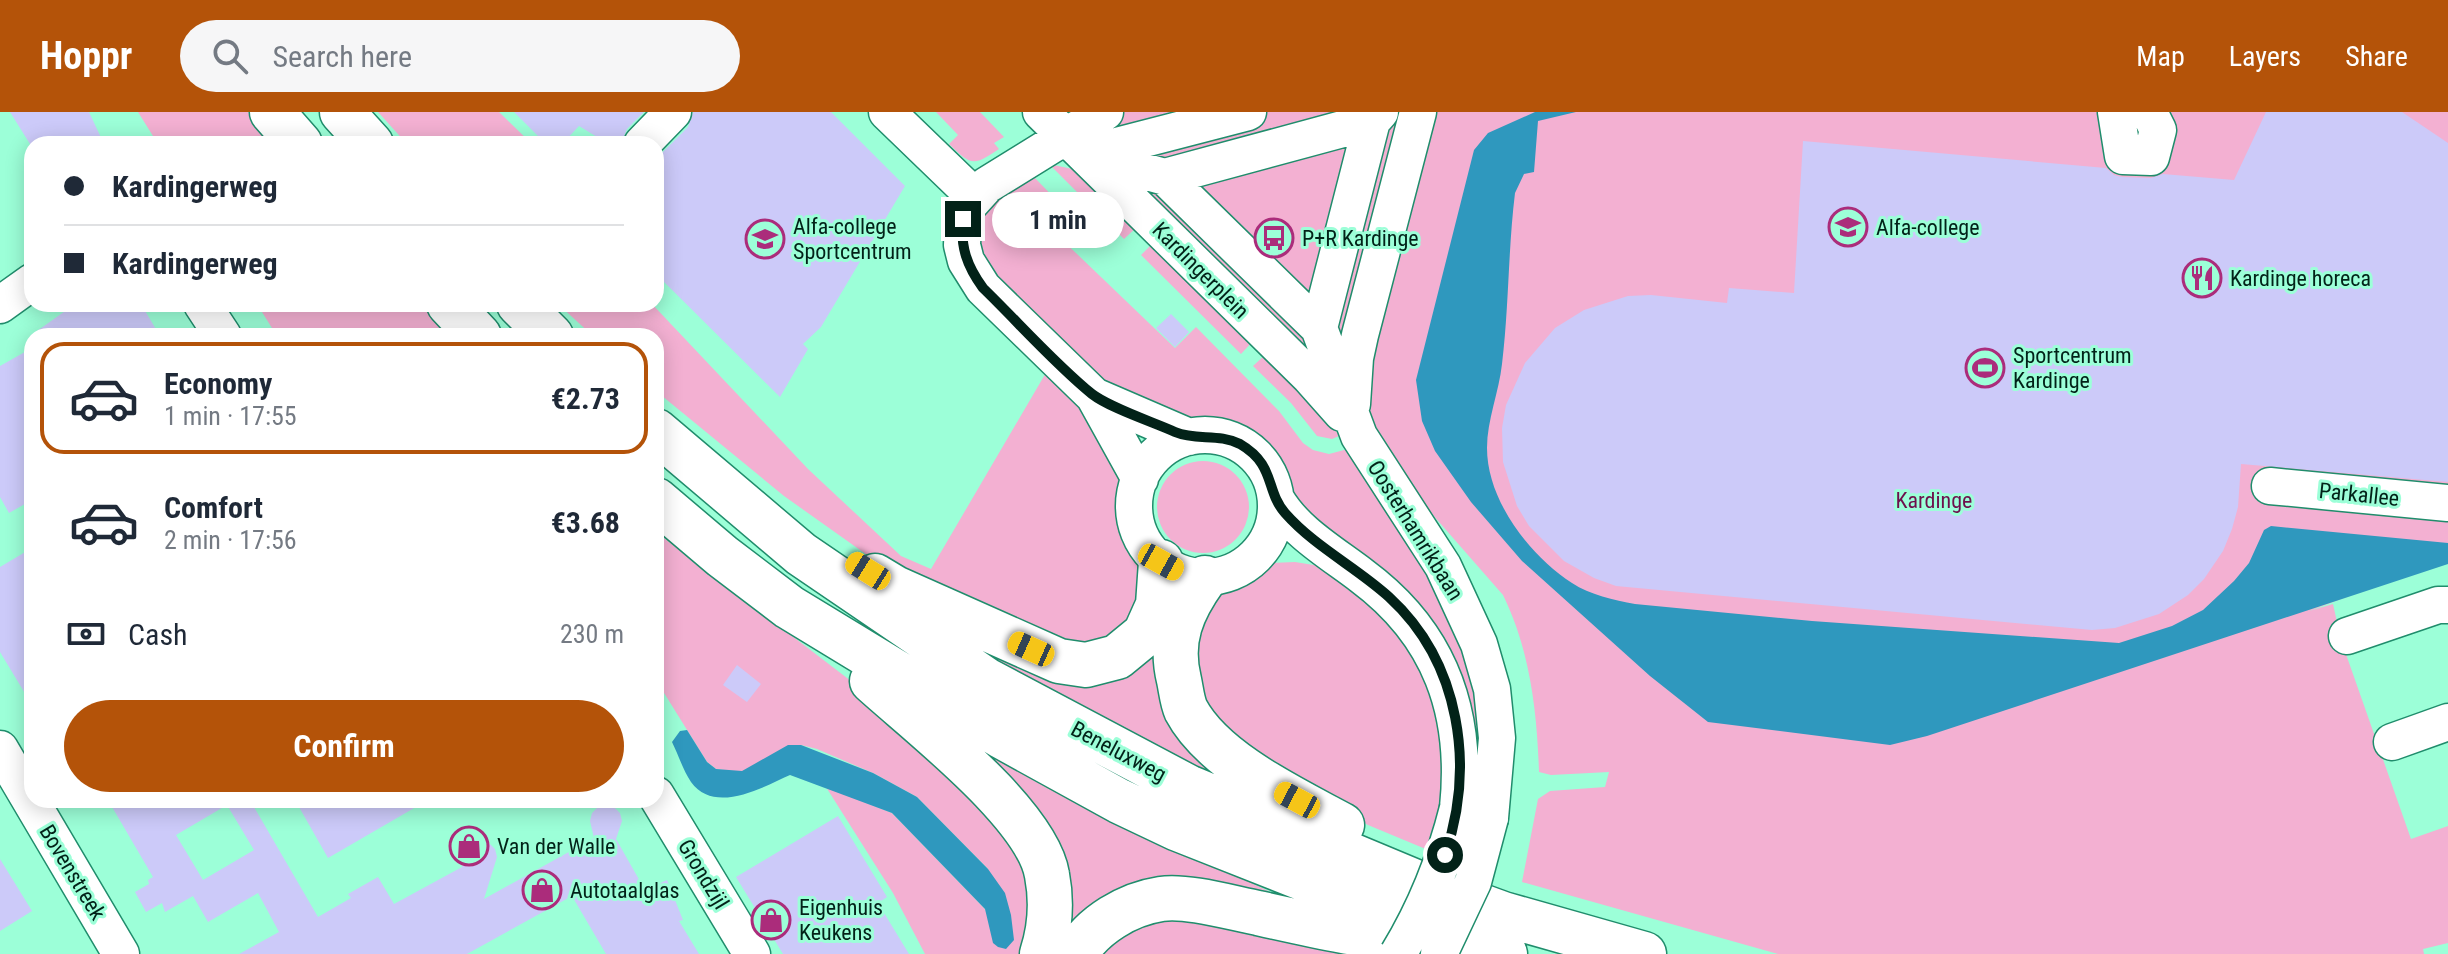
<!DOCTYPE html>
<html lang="en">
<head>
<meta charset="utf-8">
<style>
	:root { --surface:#fff; --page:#f6f6f7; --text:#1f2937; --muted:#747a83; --line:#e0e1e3; --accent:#b45309 }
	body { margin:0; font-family:"Roboto Condensed",sans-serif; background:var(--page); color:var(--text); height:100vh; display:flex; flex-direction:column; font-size:30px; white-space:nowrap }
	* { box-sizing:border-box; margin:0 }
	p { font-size:26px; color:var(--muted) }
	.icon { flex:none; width:44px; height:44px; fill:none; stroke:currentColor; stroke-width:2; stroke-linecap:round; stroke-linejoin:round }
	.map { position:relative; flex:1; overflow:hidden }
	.details { position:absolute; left:24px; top:216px; width:640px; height:480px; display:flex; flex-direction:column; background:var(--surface); border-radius:24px; box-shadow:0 4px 20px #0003 }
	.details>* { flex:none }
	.top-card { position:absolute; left:24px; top:24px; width:640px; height:176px; border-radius:24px; box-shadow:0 4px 20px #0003; display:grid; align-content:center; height:176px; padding:0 40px; background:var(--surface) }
	.end { position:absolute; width:36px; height:36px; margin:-18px; border:10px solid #022218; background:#fff; box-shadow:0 0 0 4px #fff }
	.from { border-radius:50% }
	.bubble { position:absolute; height:56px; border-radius:28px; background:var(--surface); box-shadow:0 4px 20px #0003; font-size:26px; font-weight:700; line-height:56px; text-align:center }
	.car { position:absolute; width:24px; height:48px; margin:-24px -12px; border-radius:10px; box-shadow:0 0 6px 2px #0007; background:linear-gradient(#f5c518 24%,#345 0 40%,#f5c518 0 76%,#345 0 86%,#f5c518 0) }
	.top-card b { display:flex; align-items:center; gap:28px; height:76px; font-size:30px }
	.top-card b+b { border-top:2px solid var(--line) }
	.top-card i { width:20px; height:20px; background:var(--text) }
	ul { padding:14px 0 0; list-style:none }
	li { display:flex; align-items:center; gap:24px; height:112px; margin:0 16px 12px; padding:0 24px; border:4px solid transparent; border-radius:24px }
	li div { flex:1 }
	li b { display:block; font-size:30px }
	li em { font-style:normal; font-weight:700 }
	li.current { border-color:var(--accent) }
	li>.icon { width:72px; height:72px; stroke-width:1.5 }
	.pay { display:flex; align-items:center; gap:20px; height:88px; padding:0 40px; font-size:30px }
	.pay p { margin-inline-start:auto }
	.action { display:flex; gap:16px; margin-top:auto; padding:16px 40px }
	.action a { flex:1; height:92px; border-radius:48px; background:var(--accent); color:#fff; font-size:32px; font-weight:700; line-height:92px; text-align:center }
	header { display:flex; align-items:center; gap:48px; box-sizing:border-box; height:112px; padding:0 40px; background:var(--accent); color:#fff }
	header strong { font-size:38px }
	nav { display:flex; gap:44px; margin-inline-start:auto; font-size:28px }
	.search { width:560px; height:72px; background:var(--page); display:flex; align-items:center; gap:20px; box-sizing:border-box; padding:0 28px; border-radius:44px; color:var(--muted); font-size:30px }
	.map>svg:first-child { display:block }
	.green { fill:#f3b0d2 }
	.water { fill:#2f98be }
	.building { fill:#cccaf9; fill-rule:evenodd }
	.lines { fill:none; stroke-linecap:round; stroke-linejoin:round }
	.minor-casing { stroke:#208d6c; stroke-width:39 }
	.highway-casing { stroke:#208d6c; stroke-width:47 }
	.minor { stroke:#fff; stroke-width:36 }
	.highway { stroke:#fff; stroke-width:44 }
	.minor-bridge-casing { stroke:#208d6c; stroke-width:39; stroke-linecap:butt }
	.minor-bridge { stroke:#fff; stroke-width:36 }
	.route { stroke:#022218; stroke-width:10 }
	.labels { text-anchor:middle; stroke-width:6; stroke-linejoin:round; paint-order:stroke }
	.poi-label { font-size:22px; fill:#022218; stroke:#9cffd8; text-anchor:start }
	.street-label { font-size:22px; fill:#022218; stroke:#9cffd8 }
	.park-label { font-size:22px; fill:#6d104c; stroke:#9cffd8 }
</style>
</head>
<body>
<header>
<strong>Hoppr</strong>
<div class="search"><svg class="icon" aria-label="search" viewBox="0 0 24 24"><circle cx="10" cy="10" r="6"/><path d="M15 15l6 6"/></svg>Search here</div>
<nav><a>Map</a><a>Layers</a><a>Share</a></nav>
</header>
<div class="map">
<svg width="2448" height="842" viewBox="0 0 2448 842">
	<rect width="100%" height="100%" fill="#9cffd8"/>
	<path class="green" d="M138 0H248L278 32H158Z
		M378 0H499L532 32H407Z
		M936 0H980L1004 25 994 31 999 37C974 54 971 54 949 32L958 23Z
		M1080 0H2448V447L2309 499 2333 492 2341 528 2411 727 2448 714V831L2423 837 2424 842H1778L1522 770 1538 687 1550 679 1605 675 1609 660 1551 663 1539 660C1537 599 1530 538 1503 483Z
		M1049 52 1077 58 1138 114 1124 127Z
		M1034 65 1069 101 1052 118 1175 236 1196 215 1279 299 1303 331 1313 338 1329 342 1348 337C1393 409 1449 481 1471 564 1478 592 1479 621 1481 650L1475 651 1472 609 1283 374C1272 347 1252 327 1223 317 1216 314 1207 315 1199 313 1174 305 1144 294 1120 281 1097 269 984 162 979 140 977 131 977 111 980 103 984 91 1021 72 1034 65Z
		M1154 130 1253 229 1241 242 1141 143Z
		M257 192H419L451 224H277Z
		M558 192H652L808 357 901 444 931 457 1047 259 1112 332 1125 363 1124 397 1131 423 1148 458 1125 522 1074 540 922 482 784 384 656 279V224H593Z
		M1266 242 1330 309 1339 324 1332 327 1317 324 1291 291 1253 254Z
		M1157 395a46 46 0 1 1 92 0a46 46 0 1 1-92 0Z
		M656 420 902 608 1027 736 1034 842H925L893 781 826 675 892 701 985 797 989 808 988 757 917 685 873 661 817 637 801 633 787 634 742 660 716 657 707 650 656 568Z
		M1295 450 1320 454 1359 477 1419 548 1439 607 1444 678 1428 738 1368 713 1313 684 1211 611 1188 536 1222 474 1271 451Z
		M923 504 1037 554 1153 525 1165 559 1286 698 1100 612Z
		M927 602 1126 712 1279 784 1189 776 1067 840 1060 790Z
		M1181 797 1377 842H1090L1129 808Z"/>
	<path class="water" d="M1535 0H1576L1538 9 1534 60 1524 62 1515 81C1508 138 1509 195 1502 252 1499 280 1487 308 1487 336 1487 388 1529 443 1572 471 1590 483 1614 488 1635 492L1812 509 2119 531 2172 514 2203 498 2234 469 2249 451 2264 418 2271 414 2448 431V452L1927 624 1890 633 1708 610 1650 564 1522 449 1471 390 1435 339 1422 309 1416 268 1474 38 1488 21Z
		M687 618 707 650 716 657 742 659 788 633H801L873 661 917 685 988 757 1005 781 1011 803 1014 828 1006 837 998 835 993 831 985 797 892 701 790 663C763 675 715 703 691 670 683 658 678 642 672 630L680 619Z"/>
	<path class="building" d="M10 0H89L104 32H30Z
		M514 0H644L627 17 622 29 602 28 579 14 562 32H546Z
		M693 0H831L905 74 821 215 803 232 808 237 780 285 656 162V47L688 15Z
		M2266 0H2402L2448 31V370L2241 352 2238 395 2232 417 2223 439 2204 467 2188 483 2159 502 2115 516 2092 518 1616 474 1594 466 1564 449 1529 414 1517 394 1503 350 1502 316 1506 293 1525 251 1555 216 1584 198 1628 184 1651 183 1727 191 1729 176 1794 181 1803 29 2106 56 2114 63 2122 65 2151 66 2163 62 2234 68Z
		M75 192H141L160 224H30Z
		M1171 202 1189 220 1175 235 1156 216Z
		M32 236V388L9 401 0 385V254Z
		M32 436V593L0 540V455Z
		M737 553 761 572 747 590 723 573Z
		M108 688H250L318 805 351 786 348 782 378 765 394 792 462 755 467 736 481 729 489 731 495 737 497 745 484 787 594 726 590 709 592 701 598 695 606 692 614 695 620 701 622 709 616 727 645 778 667 768 683 808 679 809 699 842H606L572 784 467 842H239L279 820 258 781 208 810 193 784 165 800 162 791 146 800 135 780 149 772 148 768 153 765ZM227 693 254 738 203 768 176 723Z
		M295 688H428L328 746Z
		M838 704 887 785 878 791 909 842H783L736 765Z
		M0 747 32 799 0 819Z"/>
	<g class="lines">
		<g class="minor-casing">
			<path id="minor" d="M887 0 974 84
				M1041 0 1310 265 1342 301
				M1105 0 987 73 967 95 963 107 962 133 966 149 983 176 1094 284 1140 367
				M2116 0 2123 44 2151 45 2158 18 2149 0
				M642 32 673 0
				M1086 42 1248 0
				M1085 43 1165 65 1319 216 1359 324 1443 454 1479 532 1492 577 1497 626 1490 706
				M1165 65 1372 9 1380 0
				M202 192 223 224
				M0 193 32 170
				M1319 216 1372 9
				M1094 284 1189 325
				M1352 292 1355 246 1360 223 1418 0
				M1134 394a71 71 0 1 1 142 0a71 71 0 1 1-142 0Z
				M2270 374 2448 391
				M1276 387C1295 420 1332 441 1362 464 1440 522 1468 600 1458 696
				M2347 524 2438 493H2448
				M2392 630 2448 610
				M0 637 121 842
				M656 683 752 842"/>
		</g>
		<g class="highway-casing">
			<path id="highway" d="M272 0 300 32
				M342 0 371 32
				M449 192 479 224
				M519 192 551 224
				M656 319 801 442 986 568 1188 675 1418 771 1503 802 1644 842
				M656 388 722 444 789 495 1001 624 1119 689 1178 717 1474 834 1505 842
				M875 464 895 476 1059 549 1086 553 1117 545 1145 522 1158 493 1161 450
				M1205 466C1182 498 1169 528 1179 568 1181 577 1182 589 1186 598 1213 649 1292 686 1342 713
				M872 569C918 611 1037 702 1047 763 1052 789 1050 817 1042 842
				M1076 842C1092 813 1128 792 1161 787 1187 783 1232 796 1258 801 1316 814 1369 826 1428 830"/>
		</g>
		<use href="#minor" class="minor"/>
		<use href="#highway" class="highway"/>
		<g class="minor-bridge-casing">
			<path id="minor-bridge" d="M1398 842C1426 796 1445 748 1458 696
				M1439 842 1473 770 1490 706"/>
		</g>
		<use href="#minor-bridge" class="minor-bridge"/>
	</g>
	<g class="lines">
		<path class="route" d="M963 107C960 135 967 154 983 176 1018 210 1055 252 1092 282 1110 296 1153 310 1175 320 1196 329 1219 321 1240 332 1276 353 1265 378 1285 401 1315 435 1356 455 1389 485 1461 551 1475 655 1445 743"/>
	</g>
	<defs>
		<g id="university-ring" transform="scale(2)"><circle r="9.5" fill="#9cffd8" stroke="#ab2c7b" stroke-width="1.5"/><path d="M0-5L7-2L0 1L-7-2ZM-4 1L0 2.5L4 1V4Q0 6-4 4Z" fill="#ab2c7b"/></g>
		<g id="bus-ring" transform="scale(2)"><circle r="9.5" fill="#9cffd8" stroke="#ab2c7b" stroke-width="1.5"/><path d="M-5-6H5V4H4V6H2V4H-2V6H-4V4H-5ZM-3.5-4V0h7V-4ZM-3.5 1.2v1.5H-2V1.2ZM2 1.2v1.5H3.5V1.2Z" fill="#ab2c7b"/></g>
		<g id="restaurant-ring" transform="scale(2)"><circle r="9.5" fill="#9cffd8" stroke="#ab2c7b" stroke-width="1.5"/><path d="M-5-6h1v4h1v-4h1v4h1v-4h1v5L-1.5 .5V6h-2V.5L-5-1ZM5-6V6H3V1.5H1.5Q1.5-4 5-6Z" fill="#ab2c7b"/></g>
		<g id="stadium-ring" transform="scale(2)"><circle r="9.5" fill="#9cffd8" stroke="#ab2c7b" stroke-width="1.5"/><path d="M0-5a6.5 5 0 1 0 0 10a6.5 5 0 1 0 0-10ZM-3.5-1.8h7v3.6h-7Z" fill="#ab2c7b"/></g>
		<g id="shop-ring" transform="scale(2)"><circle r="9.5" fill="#9cffd8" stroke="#ab2c7b" stroke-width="1.5"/><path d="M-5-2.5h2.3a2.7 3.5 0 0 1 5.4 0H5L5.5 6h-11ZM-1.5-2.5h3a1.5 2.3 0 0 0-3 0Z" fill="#ab2c7b"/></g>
	</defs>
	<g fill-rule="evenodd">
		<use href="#university-ring" x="1848" y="115"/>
		<use href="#bus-ring" x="1274" y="126"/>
		<use href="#university-ring" x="765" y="127"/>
		<use href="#restaurant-ring" x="2202" y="166"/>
		<use href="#stadium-ring" x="1985" y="256"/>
		<use href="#shop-ring" x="469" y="734"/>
		<use href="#shop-ring" x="542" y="778"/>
		<use href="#shop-ring" x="771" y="808"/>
	</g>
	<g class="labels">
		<g class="poi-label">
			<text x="793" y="122">Alfa-college<tspan x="793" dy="25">Sportcentrum</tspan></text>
			<text x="1876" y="123">Alfa-college</text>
			<text x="1302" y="134">P+R Kardinge</text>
			<text x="2230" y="174">Kardinge horeca</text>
			<text x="2013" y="251">Sportcentrum<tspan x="2013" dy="25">Kardinge</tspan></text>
			<text x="497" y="742">Van der Walle</text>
			<text x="570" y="786">Autotaalglas</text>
			<text x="799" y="803">Eigenhuis<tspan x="799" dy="25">Keukens</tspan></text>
		</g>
		<g class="street-label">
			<text transform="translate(1201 158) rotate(45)" y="8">Kardingerplein</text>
			<text transform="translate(2359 382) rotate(6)" y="8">Parkallee</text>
			<text transform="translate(1416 418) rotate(58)" y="8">Oosterhamrikbaan</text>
			<text transform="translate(1119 639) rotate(28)" y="8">Beneluxweg</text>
			<text transform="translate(73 760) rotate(59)" y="8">Bovenstreek</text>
			<text transform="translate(704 762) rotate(59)" y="8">Grondzijl</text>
		</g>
		<g class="park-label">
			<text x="1934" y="396">Kardinge</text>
		</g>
	</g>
</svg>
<i class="end from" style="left:1445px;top:743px"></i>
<i class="end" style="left:963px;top:107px"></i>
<div class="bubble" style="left:992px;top:80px;width:132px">1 min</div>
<i class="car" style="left:1161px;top:450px;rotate:119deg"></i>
<i class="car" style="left:868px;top:459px;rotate:302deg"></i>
<i class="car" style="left:1031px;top:537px;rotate:294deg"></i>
<i class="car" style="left:1297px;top:688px;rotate:298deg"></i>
<div class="top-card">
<b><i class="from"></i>Kardingerweg</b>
<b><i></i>Kardingerweg</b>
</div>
<section class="details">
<ul>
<li class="current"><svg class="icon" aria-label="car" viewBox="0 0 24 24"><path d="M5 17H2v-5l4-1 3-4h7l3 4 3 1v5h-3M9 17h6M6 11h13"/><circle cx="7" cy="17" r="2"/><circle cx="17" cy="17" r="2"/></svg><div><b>Economy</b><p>1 min · 17:55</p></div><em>€2.73</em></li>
<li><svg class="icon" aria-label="car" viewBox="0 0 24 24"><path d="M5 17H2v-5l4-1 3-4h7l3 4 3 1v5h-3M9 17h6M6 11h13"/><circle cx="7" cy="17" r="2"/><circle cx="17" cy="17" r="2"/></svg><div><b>Comfort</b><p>2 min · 17:56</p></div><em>€3.68</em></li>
</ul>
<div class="pay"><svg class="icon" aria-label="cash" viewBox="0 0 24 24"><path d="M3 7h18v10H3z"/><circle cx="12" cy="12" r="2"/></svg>Cash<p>230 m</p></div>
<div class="action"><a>Confirm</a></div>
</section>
</div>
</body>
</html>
